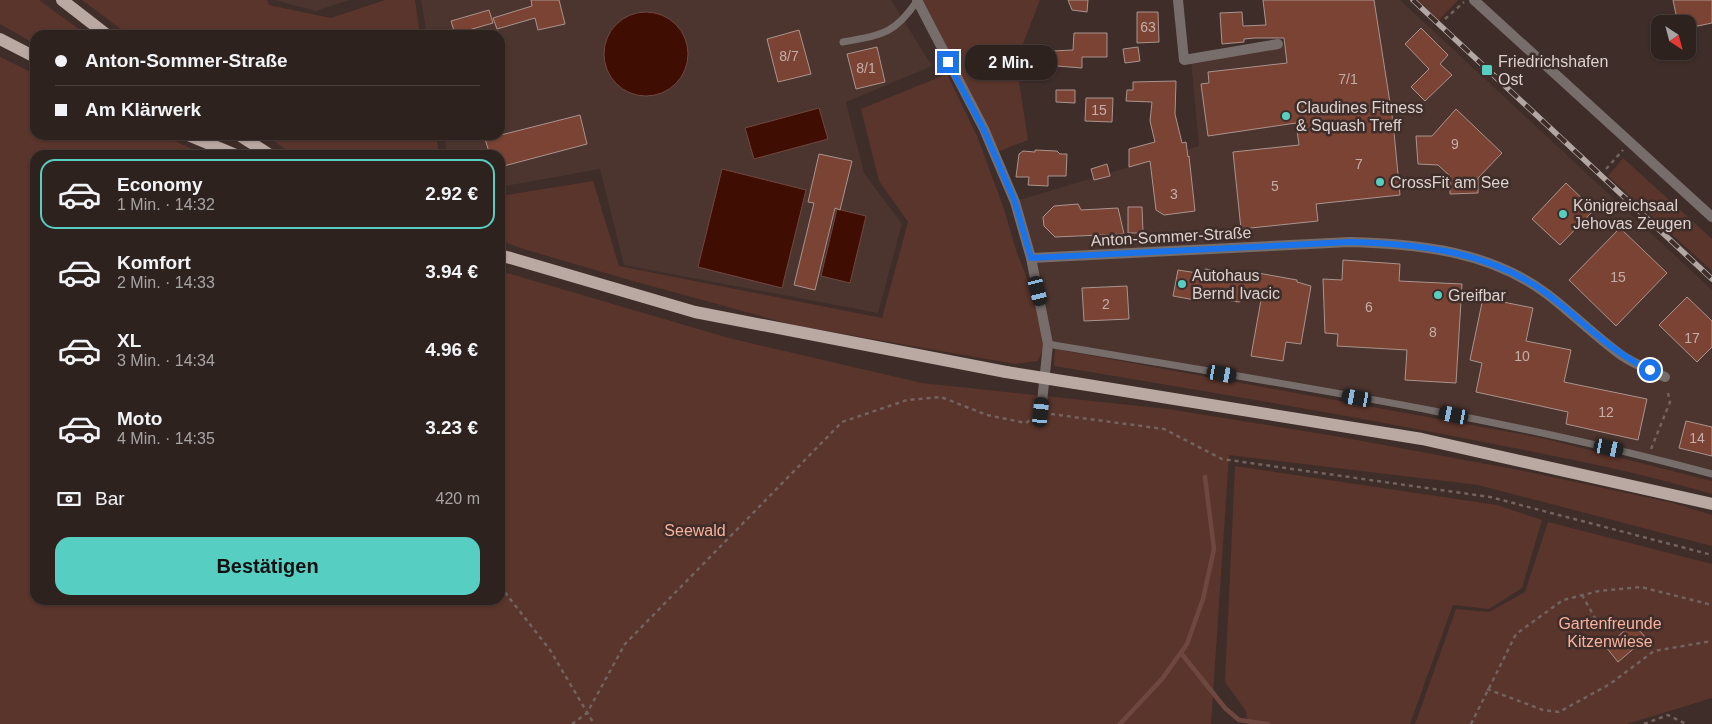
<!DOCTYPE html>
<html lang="de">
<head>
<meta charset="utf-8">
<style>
	:root { --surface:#2e221f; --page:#362a28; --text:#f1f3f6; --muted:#a7a4a4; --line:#493f3d; --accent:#57cec2 }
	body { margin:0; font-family:Arial,sans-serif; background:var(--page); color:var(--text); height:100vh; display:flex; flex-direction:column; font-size:19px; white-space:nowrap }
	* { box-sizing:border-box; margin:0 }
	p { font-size:16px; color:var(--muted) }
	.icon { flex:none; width:28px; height:28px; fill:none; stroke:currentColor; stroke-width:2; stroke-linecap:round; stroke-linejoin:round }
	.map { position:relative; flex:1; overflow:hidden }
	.panel { position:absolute; left:30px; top:150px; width:475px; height:455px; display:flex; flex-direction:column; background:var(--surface); border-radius:15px; box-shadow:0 1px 4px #0004,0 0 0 1px var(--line) }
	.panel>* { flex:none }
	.hud { position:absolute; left:30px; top:30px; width:475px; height:110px; border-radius:15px; box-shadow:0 1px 4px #0004,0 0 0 1px var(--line); display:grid; align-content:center; height:110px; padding:0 25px; background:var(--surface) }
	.needle { width:32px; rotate:144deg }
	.fabs { position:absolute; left:1651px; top:15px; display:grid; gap:10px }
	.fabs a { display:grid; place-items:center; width:45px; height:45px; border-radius:10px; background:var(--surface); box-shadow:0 1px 4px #0004,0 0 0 1px var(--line); font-size:25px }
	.end { position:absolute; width:22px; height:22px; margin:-11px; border:6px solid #1a73e8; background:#fff; box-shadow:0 0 0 2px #fff }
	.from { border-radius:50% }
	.bubble { position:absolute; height:35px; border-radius:15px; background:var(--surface); box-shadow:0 1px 4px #0004,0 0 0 1px var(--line); font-size:16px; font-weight:800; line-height:35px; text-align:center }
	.car { position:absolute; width:15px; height:30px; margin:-15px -8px; border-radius:6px; box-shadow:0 0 4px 1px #0007; background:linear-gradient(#222 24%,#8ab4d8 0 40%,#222 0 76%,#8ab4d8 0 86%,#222 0) }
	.hud b { display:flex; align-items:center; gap:18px; height:48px; font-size:19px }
	.hud b+b { border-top:1px solid var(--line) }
	.hud i { width:12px; height:12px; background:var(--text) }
	ul { padding:9px 0 0; list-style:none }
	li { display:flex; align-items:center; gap:15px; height:70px; margin:0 10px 8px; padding:0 15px; border:2px solid transparent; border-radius:15px }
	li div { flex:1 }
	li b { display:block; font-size:19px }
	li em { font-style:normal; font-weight:800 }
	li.selected { border-color:var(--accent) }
	li>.icon { width:45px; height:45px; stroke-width:1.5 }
	.pay { display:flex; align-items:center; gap:12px; height:55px; padding:0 25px; font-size:19px }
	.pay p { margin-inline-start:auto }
	.primary-button { display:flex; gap:10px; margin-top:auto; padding:10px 25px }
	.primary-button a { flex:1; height:58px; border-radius:15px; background:var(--accent); color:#111; font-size:20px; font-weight:800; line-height:58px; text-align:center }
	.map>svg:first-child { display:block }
	.built { fill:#4d352f }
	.green { fill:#5a352b }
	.water { fill:#3f0d02; stroke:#6e4840 }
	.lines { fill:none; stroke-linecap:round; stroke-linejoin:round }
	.stream { stroke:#6e4840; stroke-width:4.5 }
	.building { fill:#7a4334; stroke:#a9948e }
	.path { stroke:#72635f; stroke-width:2.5; stroke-dasharray:4 4; stroke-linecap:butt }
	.service { stroke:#776e6b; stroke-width:7 }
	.minor { stroke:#776e6b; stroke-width:10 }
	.primary { stroke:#baa8a3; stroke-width:12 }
	.rail-casing { stroke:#b3a7a3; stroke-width:5.5 }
	.rail { stroke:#3e2d29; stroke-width:4; stroke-dasharray:11; stroke-linecap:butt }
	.primary-bridge { stroke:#baa8a3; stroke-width:12 }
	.route { stroke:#1a73e8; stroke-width:6 }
	.poi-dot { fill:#57cec2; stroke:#3e2d29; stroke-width:2 }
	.labels { text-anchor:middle; stroke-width:5; stroke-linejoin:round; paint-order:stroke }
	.number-label { font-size:14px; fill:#c4aea8 }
	.poi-label { font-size:16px; fill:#ddd2cf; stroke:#3e2d29; text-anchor:start }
	.street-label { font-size:16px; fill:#ddd2cf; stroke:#3e2d29 }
	.park-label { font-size:16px; fill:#fab29e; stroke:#3e2d29 }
</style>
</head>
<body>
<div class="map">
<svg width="1712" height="724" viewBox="0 0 1712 724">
	<rect width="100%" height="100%" fill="#3e2d29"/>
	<path class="built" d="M274 0H349L316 11Z
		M421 0H891L932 66 846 102 864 173 902 224 878 313 624 265 600 169 500 187V155H447L444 135H500V35H427Z
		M1296 0H1400L1712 290V473L1435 409 1051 341 1016 201 1199 146 1191 60 1299 44Z"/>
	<path class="green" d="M0 0H39L87 35H35V44L0 24Z
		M82 0H267L269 5 331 18 385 0H415L420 35H129Z
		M918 0H1040L1016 62 1028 140 997 152Z
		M1418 0H1458L1439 20Z
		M0 57 35 74V135H162L205 155H35V600H500V271L729 338 922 383 1168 409 1341 437 1524 471 1673 503 1712 515V546L1478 485 1229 455 1211 724H0Z
		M947 74 977 136 1003 206 1017 253 1040 311 1045 346 1038 361 1015 364 793 325 626 279 520 248 500 240V196L593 181 619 266 882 318 908 222 879 181 861 109Z
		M266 135H436L439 155H293Z
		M1623 158 1712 239V271L1608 176Z
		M1055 349 1542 438 1712 481V494C1632 470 1550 455 1468 439 1331 412 1192 389 1054 366Z
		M1235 466 1497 505 1542 520 1522 588 1489 609 1453 605 1410 724H1248L1246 711 1225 682Z
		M1548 522 1712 564V698L1627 724H1415L1456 609 1489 612 1525 592Z"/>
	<path class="water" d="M604 54a42 42 0 1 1 84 0a42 42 0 1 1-84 0Z
		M819 108 828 139 754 159 745 128Z
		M722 169 806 190 782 288 698 267Z
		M837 209 866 216 850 283 821 276Z"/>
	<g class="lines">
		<path class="stream" d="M1181 653 1225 708 1239 720 1268 724
			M1120 724 1162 679 1187 644 1203 599 1214 549 1205 477"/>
	</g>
	<path class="building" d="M531 0H559L565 24 538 30 535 18 497 29 493 18 532 6Z
		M1068 0H1088L1087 12 1072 10Z
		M1263 0H1374L1393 122 1400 195 1316 204 1318 221 1241 229 1233 152 1299 145 1296 123 1208 136 1201 84 1209 83 1208 72 1287 63 1284 38H1255L1244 39V42L1222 44 1220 13 1242 12 1243 26 1266 25Z
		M1673 0H1712V23L1688 28V24H1678Z
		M489 10 493 23 455 34 451 21Z
		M1137 12H1158L1159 42 1137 43Z
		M1421 28 1448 55 1440 64 1452 75 1425 101 1411 87 1429 69 1405 44Z
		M799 30 811 74 778 82 767 39Z
		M1074 33H1107V57H1082V68L1031 64V52L1073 50Z
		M877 47 885 82 856 89 847 54Z
		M1138 47 1140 61 1125 63 1123 49Z
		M1176 81 1175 114 1182 143 1186 142 1188 157 1189 156 1195 211 1164 215 1156 210 1150 161 1129 167V149L1155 142 1150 121 1152 102 1126 101 1127 90H1133V82Z
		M1056 90H1075V103L1056 102Z
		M1086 98H1113L1112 122 1085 121Z
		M1456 109 1502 153 1478 178V193L1450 194V176L1438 165 1418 164 1416 136H1432Z
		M580 115 587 144 500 167V155H490L485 139Z
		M1035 150 1057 151 1060 154H1067L1066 176H1048V186L1028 185 1029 177H1016L1019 154 1023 151 1035 152Z
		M819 154 852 161 840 210 835 208 815 290 794 285 814 203 808 202Z
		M1107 164 1110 176 1094 180 1091 169Z
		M1566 183 1594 210 1560 245 1532 219Z
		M1078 204 1081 210 1118 208 1124 234 1055 237 1044 226 1043 217 1054 206Z
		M1128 207H1142L1143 233H1128Z
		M1620 228 1667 273 1616 326 1569 280Z
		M1343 260 1400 264 1399 281 1462 284 1456 383 1405 380 1407 350 1337 346 1338 334 1325 333 1323 279 1342 280Z
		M1205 269 1254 276 1258 273 1297 280V282L1311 286 1301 344 1286 342 1283 361 1251 356 1261 300 1245 298 1239 302 1196 295 1195 300 1173 296 1178 270 1204 274Z
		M1127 286 1129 319 1084 321 1082 288Z
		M1687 297 1712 321V347L1697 362 1659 325Z
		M1483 298 1533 308 1526 341 1571 350 1564 382 1647 399 1638 440 1566 424 1568 412 1476 392 1482 363 1470 360Z
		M1686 421 1712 427V456L1679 448Z
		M1633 623 1646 638 1618 662 1606 647Z"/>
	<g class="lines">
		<path class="path" d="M1445 19 1464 2
			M1606 169 1623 150
			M1051 414 1164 429 1222 459 1490 497 1712 555
			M1651 449 1670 402 1667 389
			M500 586 550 650 594 724
			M1582 595 1600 627
			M1487 689 1543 710 1559 712 1610 684 1654 651 1712 641
			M572 724 587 713 625 644 842 422 907 400 941 397 987 415 1026 423 1033 418
			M1471 724 1516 634 1563 600 1599 591 1641 587 1712 605
			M1644 724 1668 715 1686 724"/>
		<path class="service" d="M843 42C881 35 894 35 917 1
			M1048 344C1270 382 1494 415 1712 474"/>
		<path class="minor" d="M917 0 984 129 1015 202 1031 258 1048 344 1041 412
			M1178 0 1184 60 1278 44
			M1474 0 1712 217
			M1031 258 1350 242C1419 244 1490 251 1547 294 1572 313 1595 336 1621 355 1634 364 1650 370 1665 377"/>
		<path class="primary" d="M62 0 107 35
			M0 39 35 57
			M188 135 236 155
			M239 135 270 155
			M500 255 695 312 1006 372
			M1075 383 1422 439 1712 504"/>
		<g class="rail-casing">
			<path id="rail" d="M1413 0 1712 279"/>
		</g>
		<use href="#rail" class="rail"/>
		<path class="primary-bridge" d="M1006 372 1075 383"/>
	</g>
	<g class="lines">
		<path class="route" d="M948 62 984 130 1015 202 1031 258 1350 242C1419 244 1489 251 1546 293 1581 319 1610 352 1650 370"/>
	</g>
	<g class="poi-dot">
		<rect x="1481" y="64" width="12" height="12" rx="2.5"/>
		<circle cx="1286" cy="116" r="5"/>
		<circle cx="1380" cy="182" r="5"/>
		<circle cx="1563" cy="214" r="5"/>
		<circle cx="1182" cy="284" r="5"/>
		<circle cx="1438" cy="295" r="5"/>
	</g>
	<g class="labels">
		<g class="number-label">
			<text x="1148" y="32">63</text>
			<text x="789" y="61">8/7</text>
			<text x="866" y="73">8/1</text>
			<text x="1348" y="84">7/1</text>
			<text x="1099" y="115">15</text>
			<text x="1455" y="149">9</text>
			<text x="1359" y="169">7</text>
			<text x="1275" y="191">5</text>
			<text x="1174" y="199">3</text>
			<text x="1618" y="282">15</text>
			<text x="1106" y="309">2</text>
			<text x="1369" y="312">6</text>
			<text x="1433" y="337">8</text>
			<text x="1692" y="343">17</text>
			<text x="1522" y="361">10</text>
			<text x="1606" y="417">12</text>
			<text x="1697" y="443">14</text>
		</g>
		<g class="poi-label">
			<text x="1498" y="67">Friedrichshafen<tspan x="1498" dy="18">Ost</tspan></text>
			<text x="1296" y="113">Claudines Fitness<tspan x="1296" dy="18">&amp; Squash Treff</tspan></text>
			<text x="1390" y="188">CrossFit am See</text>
			<text x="1573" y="211">Königreichsaal<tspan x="1573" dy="18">Jehovas Zeugen</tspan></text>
			<text x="1192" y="281">Autohaus<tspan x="1192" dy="18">Bernd Ivacic</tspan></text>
			<text x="1448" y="301">Greifbar</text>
		</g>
		<g class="street-label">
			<text transform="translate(1171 236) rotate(-3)" y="6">Anton-Sommer-Straße</text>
		</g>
		<g class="park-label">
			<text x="695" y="536">Seewald</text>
			<text x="1610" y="629">Gartenfreunde<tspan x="1610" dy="18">Kitzenwiese</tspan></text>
		</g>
	</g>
</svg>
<div class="fabs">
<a><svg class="needle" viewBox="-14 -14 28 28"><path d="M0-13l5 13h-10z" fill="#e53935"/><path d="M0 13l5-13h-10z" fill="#a7a4a4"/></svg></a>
</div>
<i class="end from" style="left:1650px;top:370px"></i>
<i class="end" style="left:948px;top:62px"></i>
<div class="bubble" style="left:965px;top:45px;width:92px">2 Min.</div>
<i class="car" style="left:1038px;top:291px;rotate:166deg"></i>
<i class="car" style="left:1222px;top:374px;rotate:100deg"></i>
<i class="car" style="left:1357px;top:398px;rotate:280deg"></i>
<i class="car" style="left:1041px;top:412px;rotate:6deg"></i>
<i class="car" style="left:1454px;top:415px;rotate:282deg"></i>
<i class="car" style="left:1609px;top:448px;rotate:102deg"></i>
<div class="hud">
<b><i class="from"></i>Anton-Sommer-Straße</b>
<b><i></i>Am Klärwerk</b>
</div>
<section class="panel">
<ul>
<li class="selected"><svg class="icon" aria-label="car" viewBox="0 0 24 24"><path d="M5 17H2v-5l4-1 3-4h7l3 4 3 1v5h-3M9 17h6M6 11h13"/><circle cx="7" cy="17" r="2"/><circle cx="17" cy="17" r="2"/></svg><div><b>Economy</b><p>1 Min. · 14:32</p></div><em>2.92 €</em></li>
<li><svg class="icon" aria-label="car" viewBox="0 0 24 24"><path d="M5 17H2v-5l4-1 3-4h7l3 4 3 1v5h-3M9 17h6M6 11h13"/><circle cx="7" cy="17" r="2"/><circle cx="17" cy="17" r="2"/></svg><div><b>Komfort</b><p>2 Min. · 14:33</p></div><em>3.94 €</em></li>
<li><svg class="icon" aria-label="car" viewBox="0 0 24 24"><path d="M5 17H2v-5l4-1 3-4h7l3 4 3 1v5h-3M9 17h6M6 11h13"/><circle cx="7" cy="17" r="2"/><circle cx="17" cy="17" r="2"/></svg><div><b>XL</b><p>3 Min. · 14:34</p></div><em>4.96 €</em></li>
<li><svg class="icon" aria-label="car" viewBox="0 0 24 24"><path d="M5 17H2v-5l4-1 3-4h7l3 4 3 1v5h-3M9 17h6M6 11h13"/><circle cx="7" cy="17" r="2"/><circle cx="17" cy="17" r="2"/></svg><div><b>Moto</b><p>4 Min. · 14:35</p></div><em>3.23 €</em></li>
</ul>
<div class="pay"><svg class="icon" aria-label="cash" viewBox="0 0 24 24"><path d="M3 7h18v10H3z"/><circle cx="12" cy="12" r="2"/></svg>Bar<p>420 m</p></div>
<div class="primary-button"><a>Bestätigen</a></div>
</section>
</div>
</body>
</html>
